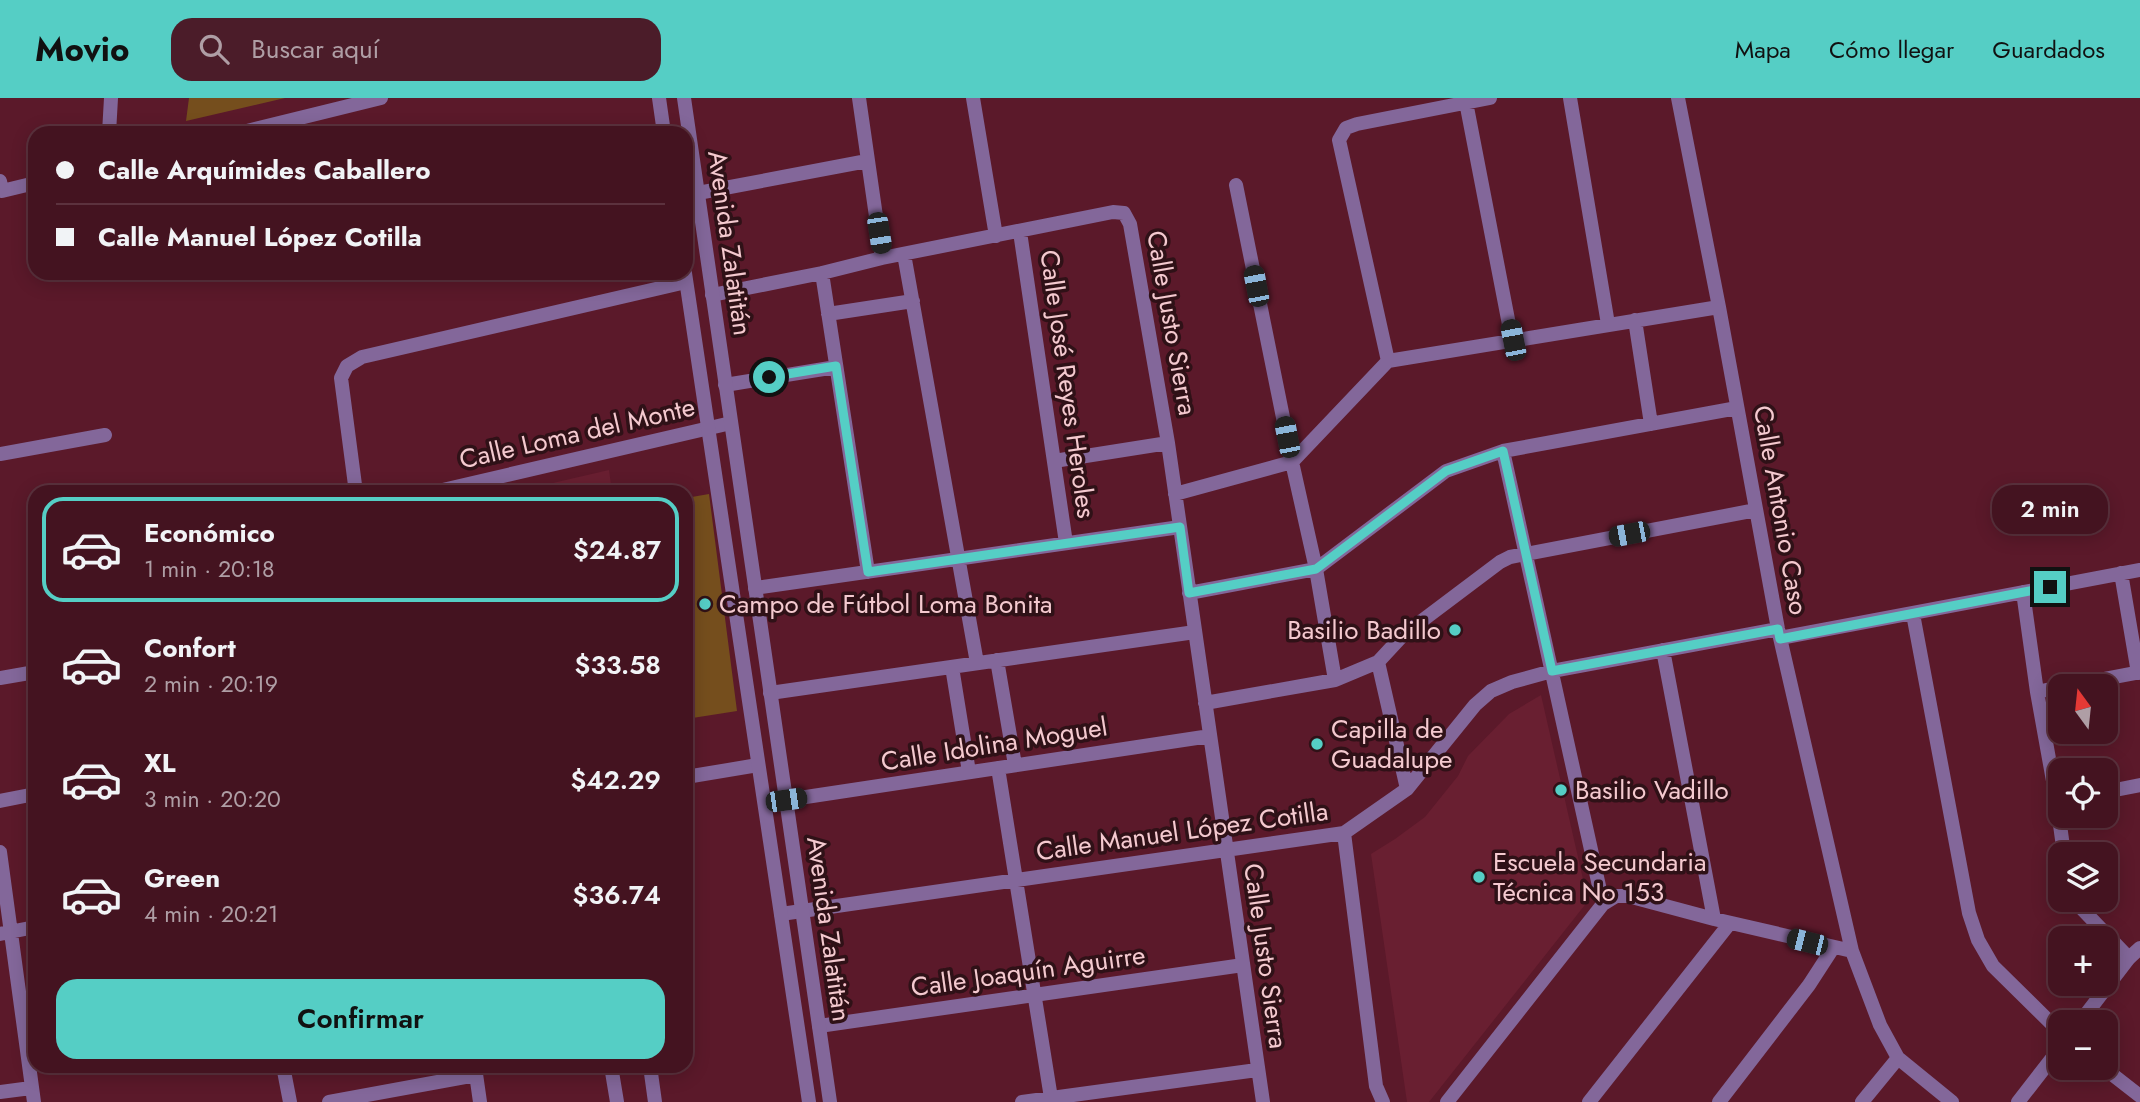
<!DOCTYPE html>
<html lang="es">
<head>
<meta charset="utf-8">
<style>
	:root { --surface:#441320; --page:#4b1c29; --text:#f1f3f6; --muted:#af9ea5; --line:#5c323e; --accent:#55cec5 }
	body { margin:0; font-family:Jost,sans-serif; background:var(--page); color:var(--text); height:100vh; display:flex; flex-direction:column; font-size:26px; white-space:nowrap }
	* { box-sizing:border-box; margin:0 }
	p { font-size:23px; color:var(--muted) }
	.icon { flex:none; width:38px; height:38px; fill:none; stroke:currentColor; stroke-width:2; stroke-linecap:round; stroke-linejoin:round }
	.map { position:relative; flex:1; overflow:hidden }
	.sheet { position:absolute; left:28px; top:387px; width:665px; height:588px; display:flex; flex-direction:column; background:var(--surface); border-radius:21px; box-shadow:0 4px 18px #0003,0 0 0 2px var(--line) }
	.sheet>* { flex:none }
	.guide { position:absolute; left:28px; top:28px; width:665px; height:154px; border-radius:21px; box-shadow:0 4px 18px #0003,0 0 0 2px var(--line); display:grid; align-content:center; height:154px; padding:0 28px; background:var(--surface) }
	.needle { width:46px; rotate:345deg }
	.tools { position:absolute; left:2048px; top:576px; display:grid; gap:14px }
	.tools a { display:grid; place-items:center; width:70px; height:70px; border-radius:14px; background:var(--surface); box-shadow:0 4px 18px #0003,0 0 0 2px var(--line); font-size:35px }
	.end { position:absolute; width:32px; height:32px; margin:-16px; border:9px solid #55cec5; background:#111; box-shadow:0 0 0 4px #111 }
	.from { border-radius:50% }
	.bubble { position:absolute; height:49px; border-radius:21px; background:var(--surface); box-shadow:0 4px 18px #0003,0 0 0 2px var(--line); font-size:23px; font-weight:600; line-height:49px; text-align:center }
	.car { position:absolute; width:21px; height:42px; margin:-21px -10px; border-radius:9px; box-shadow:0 0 5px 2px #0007; background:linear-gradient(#222 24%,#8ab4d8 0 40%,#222 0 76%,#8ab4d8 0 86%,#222 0) }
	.guide b { display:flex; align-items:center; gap:24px; height:66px; font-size:26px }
	.guide b+b { border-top:2px solid var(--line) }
	.guide i { width:18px; height:18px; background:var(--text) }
	ul { padding:12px 0 0; list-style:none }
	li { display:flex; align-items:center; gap:21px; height:105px; margin:0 14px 10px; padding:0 14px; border:4px solid transparent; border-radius:21px }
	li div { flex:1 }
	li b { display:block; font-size:26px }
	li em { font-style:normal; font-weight:600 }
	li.on { border-color:var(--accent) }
	li>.icon { width:63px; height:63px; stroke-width:1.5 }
	.primary-button { display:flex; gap:14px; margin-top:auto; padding:14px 28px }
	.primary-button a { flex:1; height:80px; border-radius:21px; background:var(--accent); color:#111; font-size:28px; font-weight:600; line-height:80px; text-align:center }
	header { display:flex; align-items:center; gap:42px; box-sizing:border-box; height:98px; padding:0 35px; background:var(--accent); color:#111 }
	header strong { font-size:33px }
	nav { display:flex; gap:38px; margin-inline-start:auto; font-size:24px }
	.search { width:490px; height:63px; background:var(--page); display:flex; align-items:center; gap:18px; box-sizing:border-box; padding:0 24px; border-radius:21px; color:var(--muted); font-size:26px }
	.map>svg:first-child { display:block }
	.built { fill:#691f31 }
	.green { fill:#754e1d }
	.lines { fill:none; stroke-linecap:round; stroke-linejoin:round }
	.minor { stroke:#83679a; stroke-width:14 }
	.tertiary { stroke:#83679a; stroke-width:14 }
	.route { stroke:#55cec5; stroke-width:9 }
	.poi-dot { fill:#55cec5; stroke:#2f1117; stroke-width:2.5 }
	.labels { text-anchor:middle; stroke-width:7; stroke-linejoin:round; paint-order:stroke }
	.street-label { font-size:26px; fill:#f4c9cf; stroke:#2f1117 }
	.poi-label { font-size:26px; fill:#f4c9cf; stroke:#2f1117; text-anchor:start }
</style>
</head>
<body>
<header>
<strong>Movio</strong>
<div class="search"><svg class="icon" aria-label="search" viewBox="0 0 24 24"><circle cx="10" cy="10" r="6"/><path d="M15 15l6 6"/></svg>Buscar aquí</div>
<nav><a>Mapa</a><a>Cómo llegar</a><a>Guardados</a></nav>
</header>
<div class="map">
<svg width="2140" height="1004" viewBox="0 0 2140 1004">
	<rect width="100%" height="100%" fill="#5b192a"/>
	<path class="built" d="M609 372 612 394H514Z
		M1541 597 1588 803 1429 1004H1407L1371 756 1395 741 1425 719 1458 678 1468 658 1509 616Z"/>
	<path class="green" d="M189 0H285L186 23Z
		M709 396 737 613 686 621V400Z"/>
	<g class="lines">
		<path class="minor" d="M859 0 882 160
			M973 0 996 138
			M1570 0 1608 226
			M1678 0 1719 209 1778 531 1852 853 1880 927 1898 960 1952 1004
			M1466 4 1512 242
			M109 35 111 0
			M1236 87 1292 364 1316 471 1335 582
			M698 95 867 63
			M1020 134 1066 445
			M904 156 977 565
			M822 175 868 474
			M712 197 822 175 882 160 1113 114 1124 115 1130 126 1168 345 1263 1004
			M828 216 913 203
			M1635 222 1651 326
			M1388 263 1339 42 1346 30 1357 26 1490 0
			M725 287 836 269
			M1503 353 1603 806
			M0 356 105 337
			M1054 363 1168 345
			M359 394 355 387 341 280 347 268 362 259 686 184
			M434 394 731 325
			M1175 396 1292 364 1388 263 1719 209
			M2121 475 2138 575
			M755 490 1180 429
			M2023 494 2037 594 2057 705 2064 756
			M1189 495 1316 471 1446 373 1503 353 1737 310
			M1913 516 1969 815 1978 842 1993 868 2060 934
			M1780 540 2140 472
			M1663 552 1714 821
			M997 562 1015 667
			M1378 564 1407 691
			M952 569 969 674
			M0 580 35 574
			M2067 588 2140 574
			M2037 594 2060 589
			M770 595 1195 534
			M1205 605 1335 582 1378 564 1403 537 1500 464 1510 459 1756 412
			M998 670 1051 1000
			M686 679 758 667
			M2105 694 2140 687
			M786 702 1210 638
			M0 703 35 696
			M1344 735 1376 988 1383 1004
			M0 754 34 1004
			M2077 802 2083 812 2129 860
			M781 816 1344 735 1407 691 1475 607 1491 593 1512 584 1552 573 1778 531
			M0 836 35 829
			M819 928 1243 867
			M283 968 290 1004
			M611 968 617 1004
			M650 968 655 1004
			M475 969 480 1004
			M2104 970 2140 998
			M0 994 31 990
			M329 1004 476 977
			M1022 1004 1257 972
			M1447 1004 1603 806 1616 798H1628L1714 821 1852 853
			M1589 1004 1730 825
			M1719 1004 1809 887 1833 850
			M1862 1004 1898 960"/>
		<path class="tertiary" d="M659 0 664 35
			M684 0 830 1004
			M239 35 381 0
			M0 83 2 93 35 85
			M685 175 809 1004
			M2080 924 2129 860 2140 850
			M2018 1004 2060 950"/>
	</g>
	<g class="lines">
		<path class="route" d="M769 279 836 268 868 474 1180 429 1189 495 1316 471 1446 373 1503 353 1552 573 1778 531 1780 541 2050 489"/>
	</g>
	<g class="poi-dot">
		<circle cx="705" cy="506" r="7"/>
		<circle cx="1455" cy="532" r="7"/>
		<circle cx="1317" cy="646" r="7"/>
		<circle cx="1561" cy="692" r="7"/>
		<circle cx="1479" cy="779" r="7"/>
	</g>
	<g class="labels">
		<g class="street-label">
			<text transform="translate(730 145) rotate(82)" y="9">Avenida Zalatitán</text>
			<text transform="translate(1172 225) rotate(80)" y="9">Calle Justo Sierra</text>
			<text transform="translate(1068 286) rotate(82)" y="9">Calle José Reyes Heroles</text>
			<text transform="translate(577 335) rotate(-13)" y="9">Calle Loma del Monte</text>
			<text transform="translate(1781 412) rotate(80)" y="9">Calle Antonio Caso</text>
			<text transform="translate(994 646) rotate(-9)" y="9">Calle Idolina Moguel</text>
			<text transform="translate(1182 733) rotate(-8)" y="9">Calle Manuel López Cotilla</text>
			<text transform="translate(829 831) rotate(82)" y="9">Avenida Zalatitán</text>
			<text transform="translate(1266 858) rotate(82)" y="9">Calle Justo Sierra</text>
			<text transform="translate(1028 873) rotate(-8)" y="9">Calle Joaquín Aguirre</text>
		</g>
		<g class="poi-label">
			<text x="719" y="515">Campo de Fútbol Loma Bonita</text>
			<text x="1441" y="541" text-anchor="end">Basilio Badillo</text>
			<text x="1331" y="640">Capilla de<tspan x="1331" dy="30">Guadalupe</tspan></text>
			<text x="1575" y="701">Basilio Vadillo</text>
			<text x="1493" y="773">Escuela Secundaria<tspan x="1493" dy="30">Técnica No 153</tspan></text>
		</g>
	</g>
</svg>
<div class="tools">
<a><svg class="needle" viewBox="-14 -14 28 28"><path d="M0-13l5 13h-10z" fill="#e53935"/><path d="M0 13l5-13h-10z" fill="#af9ea5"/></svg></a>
<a><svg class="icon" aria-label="locate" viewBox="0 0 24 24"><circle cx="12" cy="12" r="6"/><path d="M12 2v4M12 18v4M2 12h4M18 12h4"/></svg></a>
<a><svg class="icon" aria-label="layers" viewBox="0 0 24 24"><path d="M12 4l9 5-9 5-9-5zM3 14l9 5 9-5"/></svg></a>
<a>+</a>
<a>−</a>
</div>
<i class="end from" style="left:769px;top:279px"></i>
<i class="end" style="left:2050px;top:489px"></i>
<div class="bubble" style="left:1992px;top:387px;width:116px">2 min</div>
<i class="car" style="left:879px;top:135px;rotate:171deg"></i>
<i class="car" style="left:1256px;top:188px;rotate:349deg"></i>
<i class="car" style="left:1513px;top:242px;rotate:349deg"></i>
<i class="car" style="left:1287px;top:339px;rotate:349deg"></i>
<i class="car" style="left:1629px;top:436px;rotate:259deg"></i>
<i class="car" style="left:786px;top:702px;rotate:82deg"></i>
<i class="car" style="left:1807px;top:844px;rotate:284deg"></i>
<div class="guide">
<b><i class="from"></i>Calle Arquímides Caballero</b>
<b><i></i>Calle Manuel López Cotilla</b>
</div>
<section class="sheet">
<ul>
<li class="on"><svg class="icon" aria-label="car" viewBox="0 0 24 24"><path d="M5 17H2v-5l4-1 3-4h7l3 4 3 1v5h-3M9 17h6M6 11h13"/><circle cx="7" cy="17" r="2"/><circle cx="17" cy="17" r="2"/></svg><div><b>Económico</b><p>1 min · 20:18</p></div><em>$24.87</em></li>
<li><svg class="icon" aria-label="car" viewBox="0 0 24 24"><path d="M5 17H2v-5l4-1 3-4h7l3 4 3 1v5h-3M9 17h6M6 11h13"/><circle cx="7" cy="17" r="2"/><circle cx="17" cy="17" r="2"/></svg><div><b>Confort</b><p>2 min · 20:19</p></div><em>$33.58</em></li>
<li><svg class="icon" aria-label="car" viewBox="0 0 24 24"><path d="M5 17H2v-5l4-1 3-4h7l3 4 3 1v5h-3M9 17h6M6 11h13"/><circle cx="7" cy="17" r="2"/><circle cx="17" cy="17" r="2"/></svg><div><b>XL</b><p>3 min · 20:20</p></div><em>$42.29</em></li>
<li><svg class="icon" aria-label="car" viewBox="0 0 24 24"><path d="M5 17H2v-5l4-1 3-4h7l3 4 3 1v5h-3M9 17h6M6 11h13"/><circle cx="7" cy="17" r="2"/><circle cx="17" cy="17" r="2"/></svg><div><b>Green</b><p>4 min · 20:21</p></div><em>$36.74</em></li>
</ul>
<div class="primary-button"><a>Confirmar</a></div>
</section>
</div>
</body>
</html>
